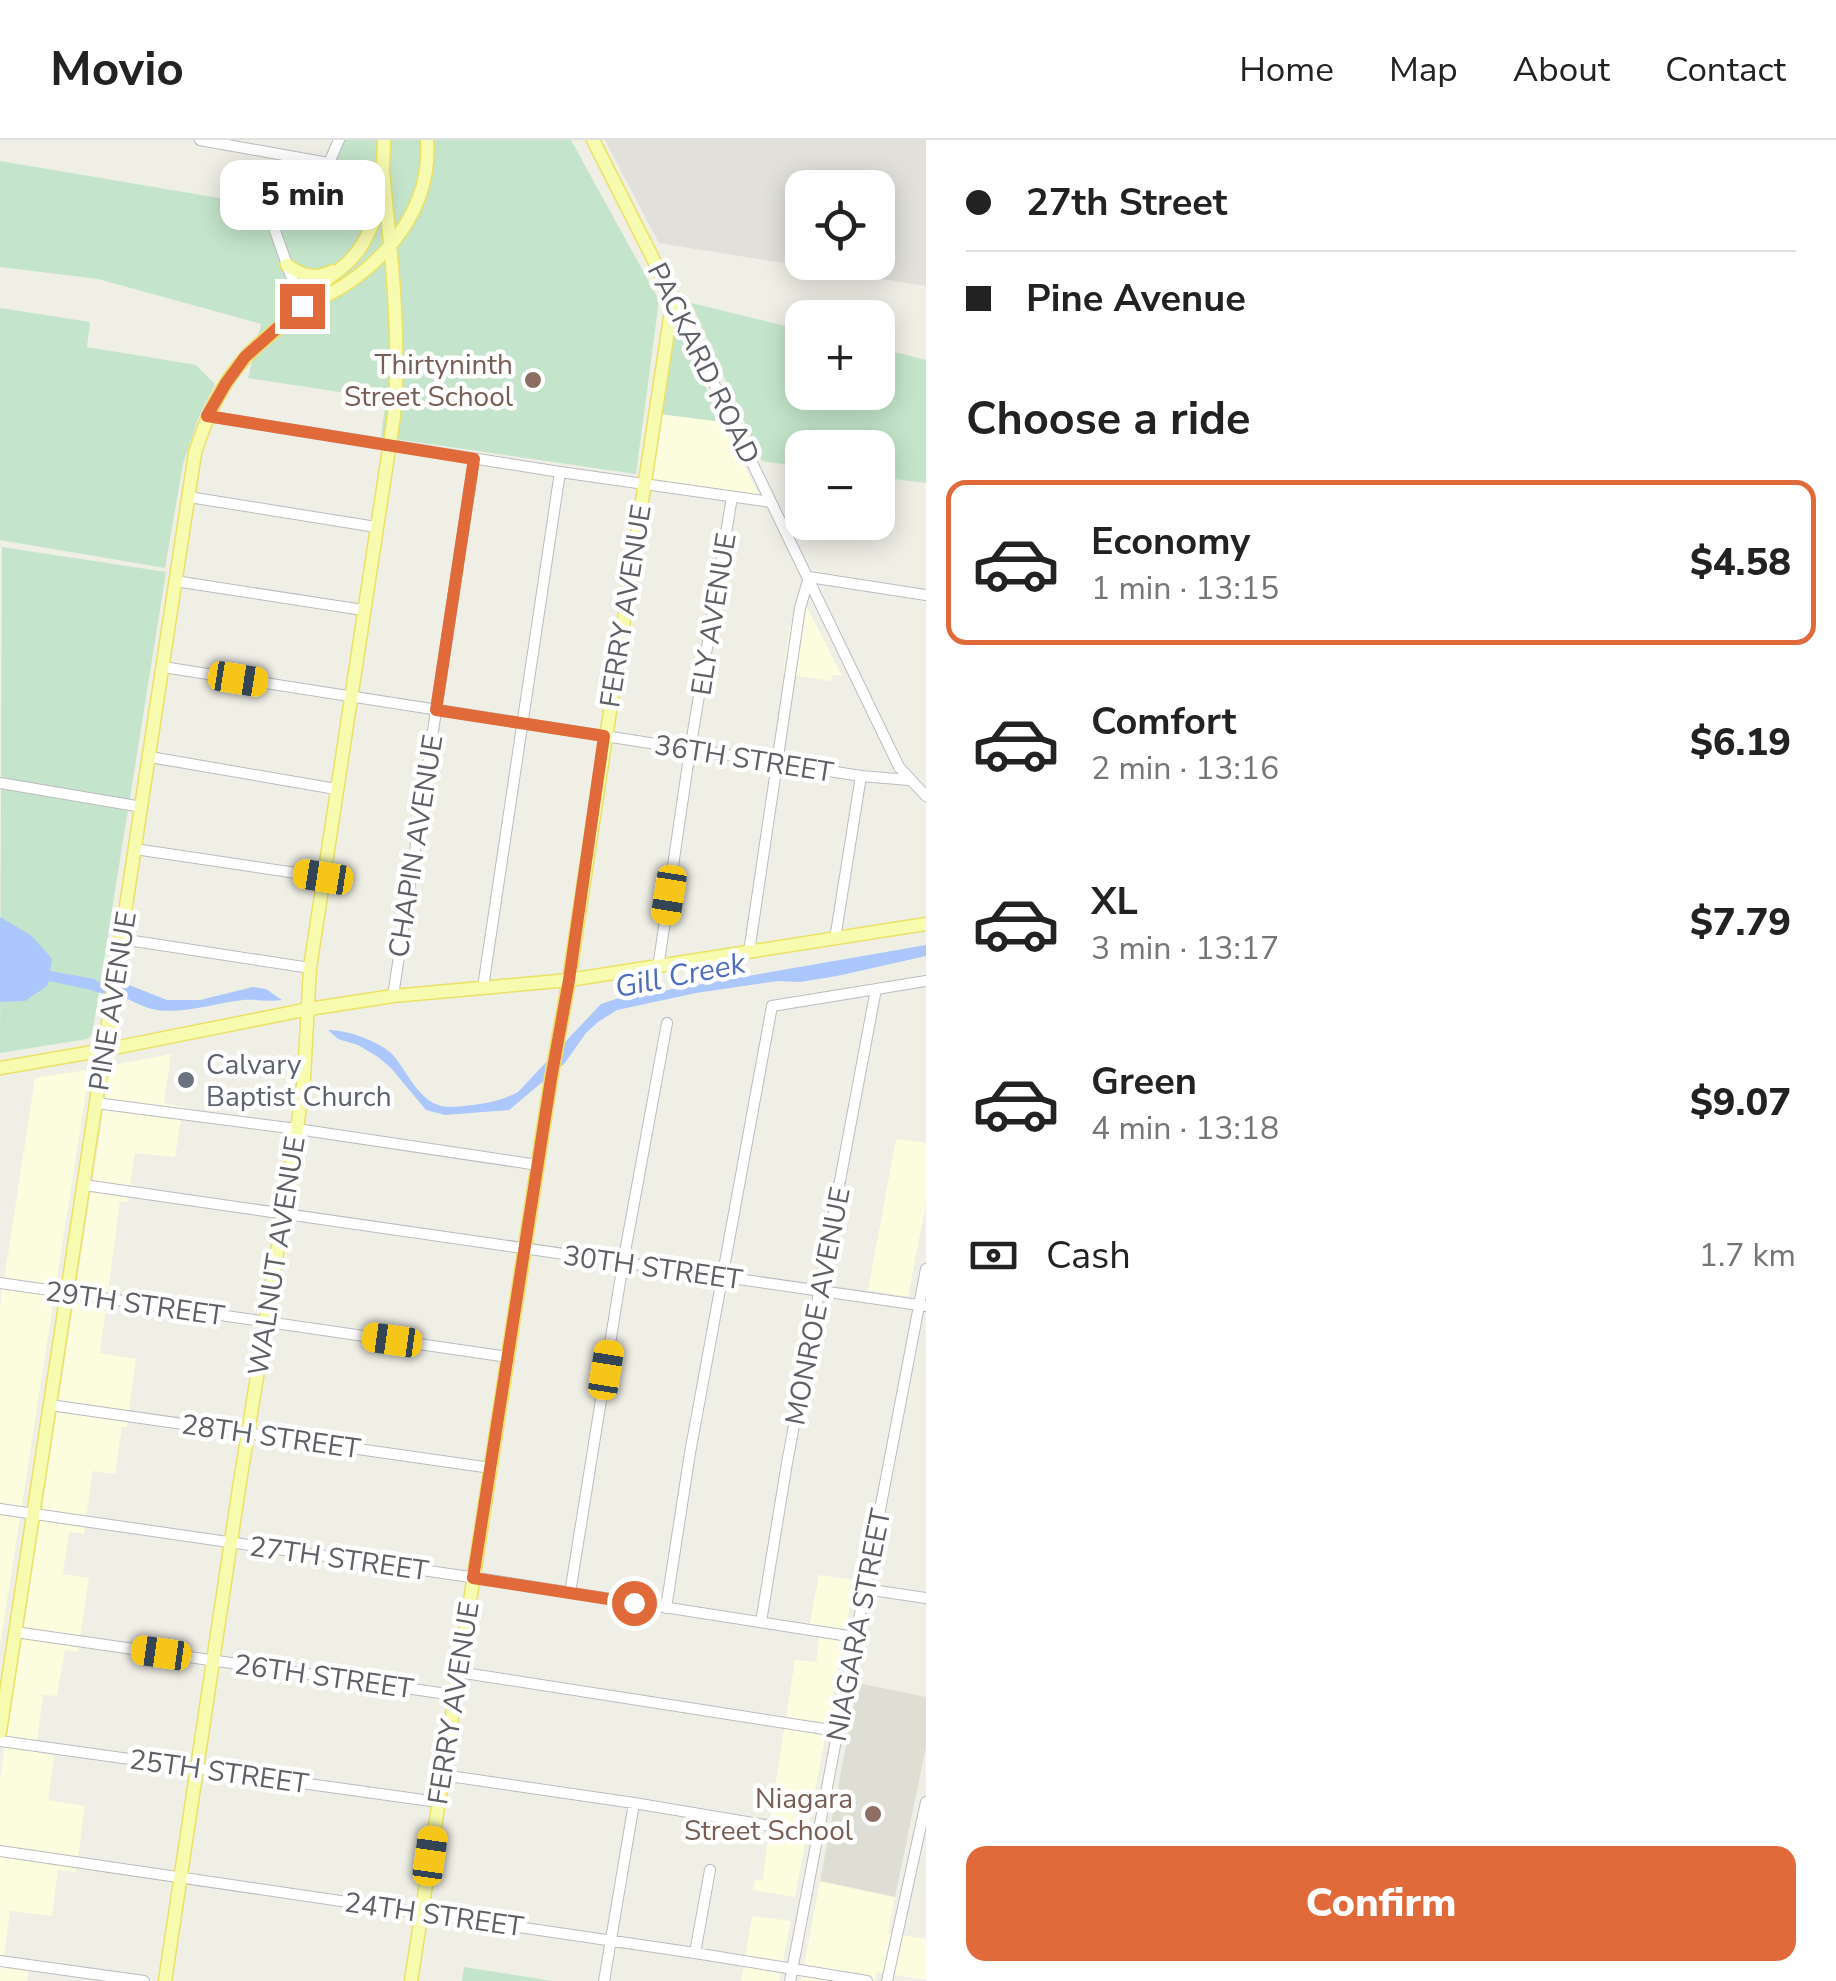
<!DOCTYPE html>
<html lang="en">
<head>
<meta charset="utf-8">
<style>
	:root { --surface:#fff; --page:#f6f6f6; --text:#222; --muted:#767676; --line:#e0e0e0; --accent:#e16a3a }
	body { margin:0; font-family:"Nunito Sans",sans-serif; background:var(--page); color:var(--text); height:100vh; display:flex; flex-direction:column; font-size:38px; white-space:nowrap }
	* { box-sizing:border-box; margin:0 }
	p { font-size:32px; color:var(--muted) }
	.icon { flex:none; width:55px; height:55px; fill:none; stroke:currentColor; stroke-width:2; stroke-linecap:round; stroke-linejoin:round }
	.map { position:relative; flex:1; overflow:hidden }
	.side { display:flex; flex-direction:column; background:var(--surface); width:910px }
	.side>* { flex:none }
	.top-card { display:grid; align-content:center; height:220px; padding:0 40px; background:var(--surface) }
	.fabs { position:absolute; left:785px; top:30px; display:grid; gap:20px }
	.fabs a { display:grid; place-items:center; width:110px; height:110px; border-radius:20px; background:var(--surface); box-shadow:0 5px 25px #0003; font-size:50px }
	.end { position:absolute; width:45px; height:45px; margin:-22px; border:12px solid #e16a3a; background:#fff; box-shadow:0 0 0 5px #fff }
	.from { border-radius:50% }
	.bubble { position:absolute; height:70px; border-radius:20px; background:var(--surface); box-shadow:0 5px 25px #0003; font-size:32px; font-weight:800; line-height:70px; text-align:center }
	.car { position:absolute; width:30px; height:60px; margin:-30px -15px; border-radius:12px; box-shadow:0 0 8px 2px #0007; background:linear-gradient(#f5c518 24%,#345 0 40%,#f5c518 0 76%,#345 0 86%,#f5c518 0) }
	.top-card b { display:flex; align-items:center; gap:35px; height:95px; font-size:38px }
	.top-card b+b { border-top:2px solid var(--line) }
	.top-card i { width:25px; height:25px; background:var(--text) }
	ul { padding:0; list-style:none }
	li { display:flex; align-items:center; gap:30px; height:165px; margin:0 20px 15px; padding:0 20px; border:5px solid transparent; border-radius:20px }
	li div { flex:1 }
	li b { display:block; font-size:38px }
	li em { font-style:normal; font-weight:800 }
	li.on { border-color:var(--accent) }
	li>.icon { width:90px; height:90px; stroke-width:1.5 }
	h2 { padding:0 40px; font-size:45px; line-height:120px }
	.pay { display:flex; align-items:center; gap:25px; height:110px; padding:0 40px; font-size:38px }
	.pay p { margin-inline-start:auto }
	.action { display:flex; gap:20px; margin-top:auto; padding:20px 40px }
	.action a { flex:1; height:115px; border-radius:20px; background:var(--accent); color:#fff; font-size:40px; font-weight:800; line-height:115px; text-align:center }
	header { display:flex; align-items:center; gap:60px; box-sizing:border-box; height:140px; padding:0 50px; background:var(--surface); border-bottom:2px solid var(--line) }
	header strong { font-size:48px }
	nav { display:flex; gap:55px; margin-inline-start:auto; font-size:35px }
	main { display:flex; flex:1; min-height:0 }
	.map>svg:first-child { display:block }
	.commercial { fill:#fcfcde }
	.industrial { fill:#e1e0da; fill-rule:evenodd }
	.education { fill:#dfded4 }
	.green { fill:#c4e5cb }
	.water { fill:#abc7fb }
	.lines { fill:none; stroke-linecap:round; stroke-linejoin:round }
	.minor-casing { stroke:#bbbcc1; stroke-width:12 }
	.major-casing { stroke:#ebe164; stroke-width:15 }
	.minor { stroke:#fff; stroke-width:10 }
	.major { stroke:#f7fbaf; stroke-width:12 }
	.route { stroke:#e16a3a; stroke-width:12 }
	.education-dot { fill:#8d6e63; stroke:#fff; stroke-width:4 }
	.worship-dot { fill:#6b7280; stroke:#fff; stroke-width:4 }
	.labels { text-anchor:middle; stroke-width:9; stroke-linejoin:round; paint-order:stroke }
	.street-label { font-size:28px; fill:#5e6066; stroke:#fff }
	.education-label { font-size:28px; fill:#785e54; stroke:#fff; text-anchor:end }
	.worship-label { font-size:28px; fill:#5b616d; stroke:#fff; text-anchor:start }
	.water-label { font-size:30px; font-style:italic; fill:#4d6dbe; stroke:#fff }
</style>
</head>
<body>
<header>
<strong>Movio</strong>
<nav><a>Home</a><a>Map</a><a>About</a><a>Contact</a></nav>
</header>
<main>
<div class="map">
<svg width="926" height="1841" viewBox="0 0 926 1841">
	<rect width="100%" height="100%" fill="#efefe6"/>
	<path class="commercial" d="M660 274 723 282 764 366 650 350Z
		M807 467 842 536 832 535 831 541 783 534 789 490 794 475 798 469Z
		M171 914 164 963 183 967 175 1017 135 1013 128 1062 120 1061 100 1213 136 1219 127 1287H122L115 1334 93 1331 84 1394 69 1392 63 1434 89 1438 78 1512 65 1510 57 1556 43 1555 36 1612 54 1616 48 1660 85 1666 76 1732 58 1730 52 1776 10 1771 4 1816 30 1821 27 1841H0V1638L110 929 113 925Z
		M87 930 89 933 0 1506V1166L35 938Z
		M896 999 926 1003V1063L908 1157 868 1150Z
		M819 1435 855 1440 795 1757 753 1750 755 1740H763L770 1678 795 1520 816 1522 820 1490 809 1487Z
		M820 1741 895 1757 888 1793 926 1799V1840L877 1832 875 1841H801Z
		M752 1776 791 1781 779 1841H741Z"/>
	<path class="industrial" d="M605 0H926V146L659 103ZM802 48H878V122H802Z"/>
	<path class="education" d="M858 1543 926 1557V1607L895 1757 820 1741Z"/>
	<path class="green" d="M341 0H571L659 160 636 334 381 297 386 259 248 238 261 184 98 139 0 127V21L308 73Z
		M691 163 802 190V252H878V208L926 220V343L878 337V308H802V327L762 321Z
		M0 168 90 182 87 207 196 225 215 244 198 279 183 324 165 428 0 400Z
		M681 196 723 282 660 274 673 197Z
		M2 407 166 432 92 895 87 899 0 913Z
		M464 1827 552 1841H462Z"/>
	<path class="water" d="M0 777 32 796 52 819 50 831 95 839 98 842 129 845 167 860H200L253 847 266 849 282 860C269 862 256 859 243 860 215 863 185 874 157 870 144 868 133 861 121 856 111 852 100 855 91 850L49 841 47 846 25 861 0 862Z
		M926 805V816L837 836 800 842 778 841 696 853 617 870 598 882 586 893 564 924 509 970 445 975 426 970 391 928 378 917 358 905 338 899 328 890C345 889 381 902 393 915 407 931 418 960 441 966 450 968 463 966 473 965 489 963 503 960 518 952L601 864 616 859Z"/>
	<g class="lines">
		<g class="minor-casing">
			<path id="minor" d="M200 0 328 23
				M673 159 899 627 926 656
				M302 167 273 85C316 69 321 39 339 0
				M207 276 560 332 771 362
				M189 357 376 387
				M175 441 363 470
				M163 527 861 636 909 640
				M150 617 336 649
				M0 643 142 667
				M135 709 323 737
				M121 799 310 828
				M835 799 861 636
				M749 812 800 468 809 437 926 455
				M658 828 690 610 732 357
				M483 847 560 332
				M393 856 474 319
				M96 963 297 989 538 1025
				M84 1045 926 1166
				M0 1143 508 1217
				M50 1265 491 1328
				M0 1369 484 1439 855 1497
				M865 1449 926 1458
				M570 1453 623 1123 667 883
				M666 1468 690 1313 772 866 926 841
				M761 1482 787 1323 876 849
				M15 1492 454 1555
				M458 1532 837 1591
				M0 1601 438 1662
				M442 1635 634 1663 819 1694
				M0 1711 695 1813 867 1841
				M695 1813 710 1730
				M0 1821 144 1841
				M604 1841 634 1663
				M790 1841 926 1129
				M887 1841 926 1662"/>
		</g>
		<g class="major-casing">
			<path id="major" d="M287 125C302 136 316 140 333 131
				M304 166C371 139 433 78 427 0
				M0 928 104 910 309 869 393 856 569 840 926 784
				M0 1592 195 313C206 278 220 246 245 218 262 198 286 185 303 166 306 162 309 157 312 153 331 133 351 127 366 98 382 68 383 34 384 0
				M165 1841 239 1348 297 989 304 937 310 828 394 276C401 195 391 112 383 32
				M411 1841 551 939 569 840 673 158 593 0"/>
		</g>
		<use href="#minor" class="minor"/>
		<use href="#major" class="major"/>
	</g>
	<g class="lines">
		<path class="route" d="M302 166 245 217 226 243 207 276 474 319 436 570 604 596 569 840 551 939 473 1438 634 1463"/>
	</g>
	<g class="education-dot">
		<circle cx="533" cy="240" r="10"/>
		<circle cx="873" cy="1674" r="10"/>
	</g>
	<circle class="worship-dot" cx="186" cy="940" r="10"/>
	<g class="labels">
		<g class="street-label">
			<text transform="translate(704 223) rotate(64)" y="10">PACKARD ROAD</text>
			<text transform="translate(625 466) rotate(-81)" y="10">FERRY AVENUE</text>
			<text transform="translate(713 474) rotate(-81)" y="10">ELY AVENUE</text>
			<text transform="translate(744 618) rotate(9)" y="10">36TH STREET</text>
			<text transform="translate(415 706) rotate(-81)" y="10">CHAPIN AVENUE</text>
			<text transform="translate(112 861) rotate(-81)" y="10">PINE AVENUE</text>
			<text transform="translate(276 1116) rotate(-81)" y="10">WALNUT AVENUE</text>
			<text transform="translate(653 1127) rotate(8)" y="10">30TH STREET</text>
			<text transform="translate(135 1163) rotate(8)" y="10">29TH STREET</text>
			<text transform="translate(817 1166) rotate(-79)" y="10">MONROE AVENUE</text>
			<text transform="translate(271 1296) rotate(8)" y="10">28TH STREET</text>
			<text transform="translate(339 1418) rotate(8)" y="10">27TH STREET</text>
			<text transform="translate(858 1485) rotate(-79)" y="10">NIAGARA STREET</text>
			<text transform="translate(324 1536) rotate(8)" y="10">26TH STREET</text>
			<text transform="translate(453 1563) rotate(-81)" y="10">FERRY AVENUE</text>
			<text transform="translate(219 1631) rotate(8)" y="10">25TH STREET</text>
			<text transform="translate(434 1774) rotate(8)" y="10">24TH STREET</text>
		</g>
		<g class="education-label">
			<text x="513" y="234">Thirtyninth<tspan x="513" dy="32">Street School</tspan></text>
			<text x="853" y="1668">Niagara<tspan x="853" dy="32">Street School</tspan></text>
		</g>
		<g class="worship-label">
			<text x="206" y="934">Calvary<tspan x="206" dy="32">Baptist Church</tspan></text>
		</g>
		<g class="water-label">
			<text transform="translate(680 835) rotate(-11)" y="10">Gill Creek</text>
		</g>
	</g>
</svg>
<div class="fabs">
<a><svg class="icon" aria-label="locate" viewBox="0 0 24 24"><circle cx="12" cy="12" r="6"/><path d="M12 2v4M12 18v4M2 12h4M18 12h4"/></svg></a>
<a>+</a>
<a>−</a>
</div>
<i class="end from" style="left:634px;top:1463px"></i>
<i class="end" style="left:302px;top:166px"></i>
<div class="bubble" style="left:220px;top:20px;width:165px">5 min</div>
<i class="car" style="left:238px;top:539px;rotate:99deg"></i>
<i class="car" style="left:323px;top:737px;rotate:279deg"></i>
<i class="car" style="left:669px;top:755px;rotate:189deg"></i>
<i class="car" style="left:392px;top:1200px;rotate:278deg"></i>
<i class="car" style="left:606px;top:1230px;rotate:9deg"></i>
<i class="car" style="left:161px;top:1513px;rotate:278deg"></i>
<i class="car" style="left:430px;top:1716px;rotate:8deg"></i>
</div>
<section class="side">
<div class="top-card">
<b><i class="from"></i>27th Street</b>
<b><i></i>Pine Avenue</b>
</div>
<h2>Choose a ride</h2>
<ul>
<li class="on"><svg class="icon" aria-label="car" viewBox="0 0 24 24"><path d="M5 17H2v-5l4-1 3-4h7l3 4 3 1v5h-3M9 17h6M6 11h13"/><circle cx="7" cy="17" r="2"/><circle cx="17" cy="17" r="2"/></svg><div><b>Economy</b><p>1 min · 13:15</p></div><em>$4.58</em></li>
<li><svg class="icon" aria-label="car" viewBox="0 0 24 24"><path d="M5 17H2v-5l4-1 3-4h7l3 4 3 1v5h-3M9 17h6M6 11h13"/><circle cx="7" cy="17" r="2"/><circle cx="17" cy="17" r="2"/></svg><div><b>Comfort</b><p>2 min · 13:16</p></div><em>$6.19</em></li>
<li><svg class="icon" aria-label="car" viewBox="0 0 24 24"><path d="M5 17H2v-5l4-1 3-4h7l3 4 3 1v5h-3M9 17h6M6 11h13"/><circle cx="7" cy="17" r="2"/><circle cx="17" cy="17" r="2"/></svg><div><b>XL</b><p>3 min · 13:17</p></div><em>$7.79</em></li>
<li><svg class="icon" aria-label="car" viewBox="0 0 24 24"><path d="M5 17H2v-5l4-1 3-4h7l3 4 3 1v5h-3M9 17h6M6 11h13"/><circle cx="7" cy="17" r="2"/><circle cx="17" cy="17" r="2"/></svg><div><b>Green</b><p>4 min · 13:18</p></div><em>$9.07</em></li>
</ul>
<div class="pay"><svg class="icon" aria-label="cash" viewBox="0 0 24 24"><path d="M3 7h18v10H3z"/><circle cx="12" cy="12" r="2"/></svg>Cash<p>1.7 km</p></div>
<div class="action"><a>Confirm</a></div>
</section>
</main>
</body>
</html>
